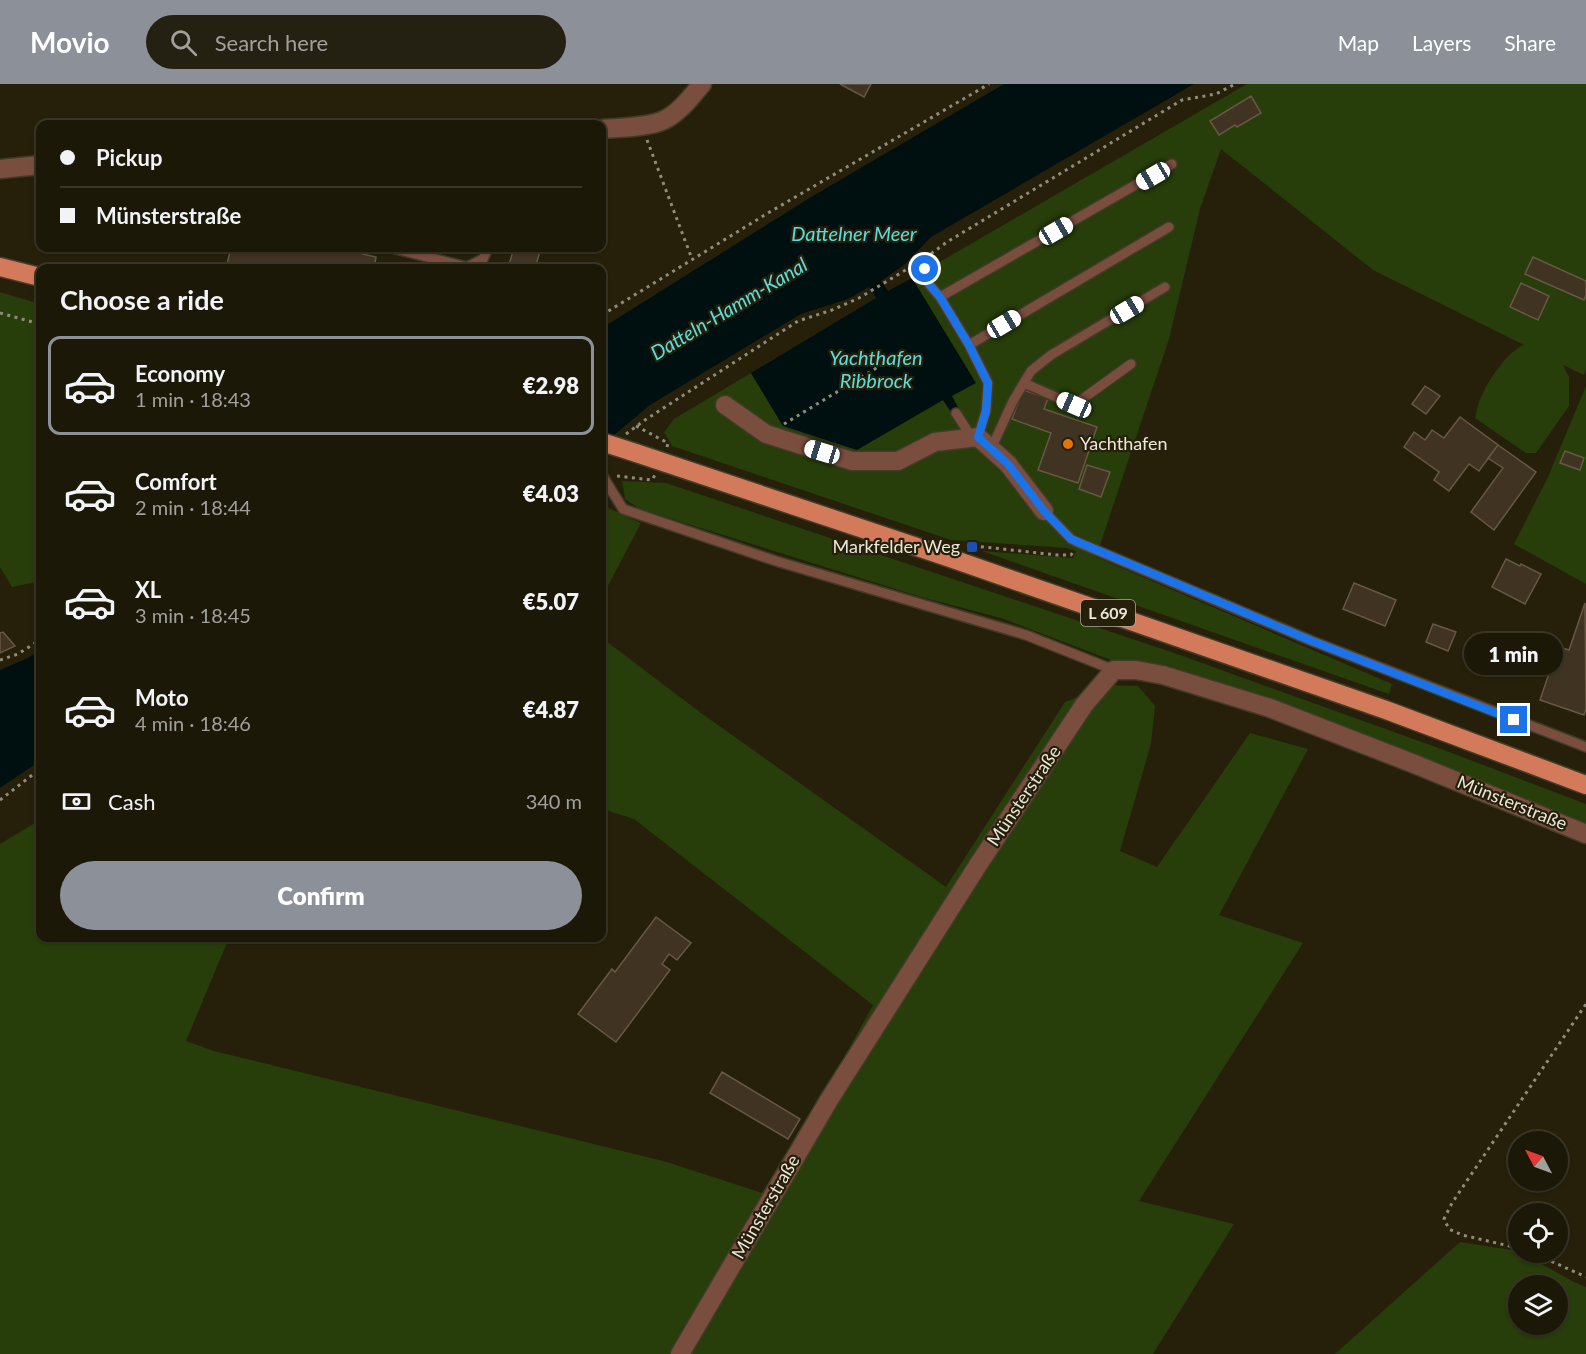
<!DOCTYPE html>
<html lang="en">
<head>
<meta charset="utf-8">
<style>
	:root { --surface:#1c1808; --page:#252112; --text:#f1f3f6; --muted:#a0a09c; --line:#3a3729; --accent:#8c9099 }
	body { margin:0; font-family:Lato,sans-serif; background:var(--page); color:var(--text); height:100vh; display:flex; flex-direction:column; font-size:22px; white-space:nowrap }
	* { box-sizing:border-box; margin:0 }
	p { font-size:20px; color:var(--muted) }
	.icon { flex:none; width:33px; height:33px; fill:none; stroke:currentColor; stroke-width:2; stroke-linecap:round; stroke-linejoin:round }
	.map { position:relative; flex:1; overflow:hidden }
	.side { position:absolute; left:36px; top:180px; width:570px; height:678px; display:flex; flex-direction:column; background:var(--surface); border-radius:12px; box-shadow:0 2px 4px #0004,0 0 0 2px var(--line) }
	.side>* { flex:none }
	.banner { position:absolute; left:36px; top:36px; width:570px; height:132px; border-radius:12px; box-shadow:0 2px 4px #0004,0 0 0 2px var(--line); display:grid; align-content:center; height:132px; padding:0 24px; background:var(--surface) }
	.needle { width:39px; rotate:311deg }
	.tools { position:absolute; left:1508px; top:1047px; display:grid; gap:12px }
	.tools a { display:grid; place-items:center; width:60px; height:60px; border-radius:50%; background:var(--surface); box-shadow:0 2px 4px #0004,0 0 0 2px var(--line); font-size:30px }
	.end { position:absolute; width:27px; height:27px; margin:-14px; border:8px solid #1a73e8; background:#fff; box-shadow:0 0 0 3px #fff }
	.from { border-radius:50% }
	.bubble { position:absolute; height:42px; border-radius:21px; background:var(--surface); box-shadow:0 2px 4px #0004,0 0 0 2px var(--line); font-size:20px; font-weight:800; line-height:42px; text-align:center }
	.car { position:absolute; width:18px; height:36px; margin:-18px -9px; border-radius:8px; box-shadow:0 0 4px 2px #0007; background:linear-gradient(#fff 24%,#345 0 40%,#fff 0 76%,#345 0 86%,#fff 0) }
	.banner b { display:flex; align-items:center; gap:21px; height:57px; font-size:22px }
	.banner b+b { border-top:2px solid var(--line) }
	.banner i { width:15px; height:15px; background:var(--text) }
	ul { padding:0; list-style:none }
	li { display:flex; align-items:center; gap:18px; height:99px; margin:0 12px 9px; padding:0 12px; border:3px solid transparent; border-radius:12px }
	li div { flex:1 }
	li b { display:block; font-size:22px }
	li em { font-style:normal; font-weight:800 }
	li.on { border-color:var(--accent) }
	li>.icon { width:54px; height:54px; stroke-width:1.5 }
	h2 { padding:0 24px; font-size:27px; line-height:72px }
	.pay { display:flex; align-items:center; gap:15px; height:66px; padding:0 24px; font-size:22px }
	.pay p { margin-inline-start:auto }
	.action { display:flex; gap:12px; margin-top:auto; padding:12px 24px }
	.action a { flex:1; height:69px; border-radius:36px; background:var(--accent); color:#fff; font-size:24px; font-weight:800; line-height:69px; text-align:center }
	header { display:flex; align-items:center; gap:36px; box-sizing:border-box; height:84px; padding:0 30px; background:var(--accent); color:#fff }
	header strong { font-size:28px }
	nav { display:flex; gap:33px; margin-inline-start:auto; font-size:21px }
	.search { width:420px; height:54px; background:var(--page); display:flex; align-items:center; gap:15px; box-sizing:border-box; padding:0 21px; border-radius:33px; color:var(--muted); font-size:22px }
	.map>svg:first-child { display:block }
	.green { fill:#273d0a; fill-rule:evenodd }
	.water { fill:#001011 }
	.building { fill:#403321; stroke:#675845; stroke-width:1.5 }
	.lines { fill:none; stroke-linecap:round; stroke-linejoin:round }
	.lane-casing { stroke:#413c28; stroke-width:12 }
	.street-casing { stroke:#413c28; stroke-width:21 }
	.primary-casing { stroke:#413c28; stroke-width:21 }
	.path { stroke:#908c7b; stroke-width:3; stroke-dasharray:3 4.5; stroke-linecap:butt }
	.lane { stroke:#794e3f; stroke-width:9 }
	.street { stroke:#794e3f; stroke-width:18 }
	.primary { stroke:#d27a5a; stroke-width:18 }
	.primary-bridge-casing { stroke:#413c28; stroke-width:21; stroke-linecap:butt }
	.primary-bridge { stroke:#d27a5a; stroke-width:18 }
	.route { stroke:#1a73e8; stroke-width:8 }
	.food-dot { fill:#e8710a; stroke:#26200b; stroke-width:2 }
	.transit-dot { fill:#1a4fb4; stroke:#26200b; stroke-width:2 }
	.labels { text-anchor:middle; stroke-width:4.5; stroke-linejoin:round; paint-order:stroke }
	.shield { fill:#26200b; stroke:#afab9c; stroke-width:1.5 }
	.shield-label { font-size:16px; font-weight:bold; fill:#eae7da }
	.poi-label { font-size:18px; fill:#eae7da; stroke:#26200b; text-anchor:start }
	.street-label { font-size:18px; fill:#eae7da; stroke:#26200b }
	.water-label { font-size:20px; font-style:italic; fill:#5ddcdf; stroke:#26200b }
</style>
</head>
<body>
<header>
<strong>Movio</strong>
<div class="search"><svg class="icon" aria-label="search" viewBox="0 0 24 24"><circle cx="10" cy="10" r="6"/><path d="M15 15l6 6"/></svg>Search here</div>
<nav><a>Map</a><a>Layers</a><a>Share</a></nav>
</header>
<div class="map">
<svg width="1586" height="1270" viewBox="0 0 1586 1270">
	<rect width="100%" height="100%" fill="#26200b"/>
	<path class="green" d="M1247 0H1586V285L1584 291 1563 281 1569 293V322L1536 369H1526L1475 334C1477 327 1478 318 1482 311 1490 294 1508 267 1524 261L1373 186 1221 65 1200 125 1169 255 1096 473 1392 600 1389 610 982 467 1073 474 1076 467 1067 464 951 456 672 362 664 348 674 335 751 289 783 342 943 316 953 331 951 312 975 299 912 194Z
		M0 208 40 220V497L12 503 0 483Z
		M1586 302V500L1514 460 1548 393Z
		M622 397 666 399 1177 570 1444 666 1586 720V740L1415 671 1272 616 1167 581 1111 576 1001 534 921 513 640 425 625 415Z
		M602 421 641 439 602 513Z
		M602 554 701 629 946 803 1065 618 1108 601 1138 602 1155 622 1151 660 1120 767 1157 783 1250 649 1308 665 1219 831 1303 859 1139 1117 1234 1140 1153 1270H0V760L40 736V854H229L186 957 214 967 667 1078 762 1109 842 977 873 921 634 735 602 725Z
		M1460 1158 1518 1167 1574 1198 1586 1203V1270H1335ZM1518 1202H1557V1240H1518Z"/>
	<path class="water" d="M1004 0H1194L931 153 904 181 881 197 888 207 912 194 976 299 952 312 960 327 953 331 943 316 857 366 783 342 751 289 876 214 869 203 848 215 801 230 650 321 602 361V244L811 113Z
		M40 565V677L0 704V586L28 574Z"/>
	<path class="building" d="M840 0H871L864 13Z
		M1251 12 1261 29 1237 43 1235 41 1219 51 1210 37Z
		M231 164H336L376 173 374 184H226Z
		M514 164H549L548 166 541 164 535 184H508Z
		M1533 173 1586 197V211L1584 216 1525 190Z
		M1521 199 1549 212 1538 236 1510 223Z
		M1425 302 1440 312 1426 330 1412 320Z
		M1023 306 1048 314 1044 325 1097 343 1078 399 1038 386 1051 349 1012 335Z
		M1460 333 1498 361 1479 387 1469 380 1449 407 1434 396 1439 388 1404 363 1414 348 1425 356 1432 346 1444 354Z
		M1498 361 1536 388 1494 446 1471 428 1503 384 1488 374Z
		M1565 367 1584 374 1580 386 1560 379Z
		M1087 381 1110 388 1101 413 1079 405Z
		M1506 475 1520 482 1521 480 1541 490 1525 520 1492 503Z
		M1354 499 1396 516 1385 542 1343 525Z
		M1585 519 1586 625 1584 631 1540 616 1558 563 1569 566Z
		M1433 540 1456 548 1448 567 1426 558Z
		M3 548 15 562 0 569V549Z
		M656 833 691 859 677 876 669 870 662 880 670 886 616 958 578 930 612 885 615 888Z
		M722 988 800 1035 788 1055 710 1009Z"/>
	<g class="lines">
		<g class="lane-casing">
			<path id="lane" d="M392 164 467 183 483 175 488 164
				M925 185 928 199 940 213 969 261 988 299 986 327 978 353
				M940 213 1172 80
				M969 261 1169 143
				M1024 299 1074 321 1131 280
				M956 329 972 354
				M991 365 1013 317 1031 287 1051 271 1165 203
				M602 391 623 425 776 477 1026 551 1114 586
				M1044 427 1071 455 1077 458 1312 557 1586 663"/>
		</g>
		<g class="street-casing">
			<path id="street" d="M602 45C617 44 650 43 664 36 680 28 691 13 702 0
				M0 85 40 81
				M725 321 766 350 852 377H898L935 358 978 353 1008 380 1044 427
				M680 1270 829 1016 978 781 1084 621 1114 586H1136L1163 591 1270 624 1412 679 1586 750"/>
		</g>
		<g class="primary-casing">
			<path id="primary" d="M0 183 40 193
				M636 369 947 473 1386 626 1586 701"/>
		</g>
		<path class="path" d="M647 56 692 175
			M925 174 947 158 1182 16 1216 10 1235 0
			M0 229 40 240
			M602 231 768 129 989 0
			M784 340 898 271
			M636 342 668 359 667 363
			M626 350 645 336 798 237 832 226 859 214 914 181
			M617 392 652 396 655 391
			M966 461 1057 471H1071L1073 468
			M0 576 18 570 40 556
			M0 716 40 685
			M1518 1164 1462 1151 1449 1145 1444 1135 1452 1119 1586 920
			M1531 1168 1586 1193"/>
		<use href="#lane" class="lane"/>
		<use href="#street" class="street"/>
		<use href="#primary" class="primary"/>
		<g class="primary-bridge-casing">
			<path id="primary-bridge" d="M602 358 636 369"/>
		</g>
		<use href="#primary-bridge" class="primary-bridge"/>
	</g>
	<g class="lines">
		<path class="route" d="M925 185 928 199 940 213 969 261 988 299 986 327 978 353 1008 380 1044 427 1071 455 1312 557 1514 636"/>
	</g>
	<circle class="food-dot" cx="1068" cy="360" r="6"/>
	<rect class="transit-dot" x="966" y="457" width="12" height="12" rx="3"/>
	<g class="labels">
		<rect class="shield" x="1081" y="516" width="54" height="26" rx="4.5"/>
		<g class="shield-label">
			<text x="1108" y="535">L 609</text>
		</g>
		<g class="poi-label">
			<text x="1080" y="366">Yachthafen</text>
			<text x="960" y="469" text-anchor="end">Markfelder Weg</text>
		</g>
		<g class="street-label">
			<text transform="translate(1024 712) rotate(-56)" y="6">Münsterstraße</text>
			<text transform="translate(1512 719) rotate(22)" y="6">Münsterstraße</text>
			<text transform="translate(766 1123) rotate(-60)" y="6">Münsterstraße</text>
		</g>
		<g class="water-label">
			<text x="854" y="157">Dattelner Meer</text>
			<text transform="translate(729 225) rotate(-31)" y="7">Datteln-Hamm-Kanal</text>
			<text x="876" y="281">Yachthafen<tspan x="876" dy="23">Ribbrock</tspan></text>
		</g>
	</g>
</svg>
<div class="tools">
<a><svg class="needle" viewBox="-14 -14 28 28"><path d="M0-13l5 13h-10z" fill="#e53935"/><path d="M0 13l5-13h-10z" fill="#a0a09c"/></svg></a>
<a><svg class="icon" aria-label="locate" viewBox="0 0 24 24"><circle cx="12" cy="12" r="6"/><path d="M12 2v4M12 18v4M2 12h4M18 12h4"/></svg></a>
<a><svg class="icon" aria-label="layers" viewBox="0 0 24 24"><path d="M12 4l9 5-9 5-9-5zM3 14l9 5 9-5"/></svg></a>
</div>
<i class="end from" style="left:925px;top:185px"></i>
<i class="end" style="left:1514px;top:636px"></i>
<div class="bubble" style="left:1464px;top:549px;width:99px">1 min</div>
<i class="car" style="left:1153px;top:92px;rotate:240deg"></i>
<i class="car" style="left:1056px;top:147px;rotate:60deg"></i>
<i class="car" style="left:1127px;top:226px;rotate:59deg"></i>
<i class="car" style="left:1004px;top:240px;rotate:59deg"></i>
<i class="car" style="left:1074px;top:321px;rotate:294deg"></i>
<i class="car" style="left:822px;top:368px;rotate:287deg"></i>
<div class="banner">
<b><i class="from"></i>Pickup</b>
<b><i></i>Münsterstraße</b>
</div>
<section class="side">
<h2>Choose a ride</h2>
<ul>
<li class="on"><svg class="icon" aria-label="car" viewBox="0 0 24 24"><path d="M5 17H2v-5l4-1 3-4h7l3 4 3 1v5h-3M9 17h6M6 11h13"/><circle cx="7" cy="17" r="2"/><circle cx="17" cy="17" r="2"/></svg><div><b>Economy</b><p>1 min · 18:43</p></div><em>€2.98</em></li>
<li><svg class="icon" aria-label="car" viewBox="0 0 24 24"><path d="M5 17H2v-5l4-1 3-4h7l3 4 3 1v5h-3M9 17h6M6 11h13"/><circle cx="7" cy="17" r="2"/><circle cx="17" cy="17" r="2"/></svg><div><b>Comfort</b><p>2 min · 18:44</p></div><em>€4.03</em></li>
<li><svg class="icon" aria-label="car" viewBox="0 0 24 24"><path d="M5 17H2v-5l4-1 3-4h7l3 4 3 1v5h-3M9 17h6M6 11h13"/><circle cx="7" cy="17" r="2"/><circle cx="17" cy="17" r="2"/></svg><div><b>XL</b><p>3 min · 18:45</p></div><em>€5.07</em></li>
<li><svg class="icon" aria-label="car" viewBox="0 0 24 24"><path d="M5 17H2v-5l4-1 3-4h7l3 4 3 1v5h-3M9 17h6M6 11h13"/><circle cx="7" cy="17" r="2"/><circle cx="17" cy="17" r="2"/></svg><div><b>Moto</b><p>4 min · 18:46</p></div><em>€4.87</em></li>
</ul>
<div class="pay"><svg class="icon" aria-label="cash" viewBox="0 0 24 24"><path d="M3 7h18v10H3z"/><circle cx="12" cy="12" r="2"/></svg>Cash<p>340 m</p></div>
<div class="action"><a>Confirm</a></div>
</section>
</div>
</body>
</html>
